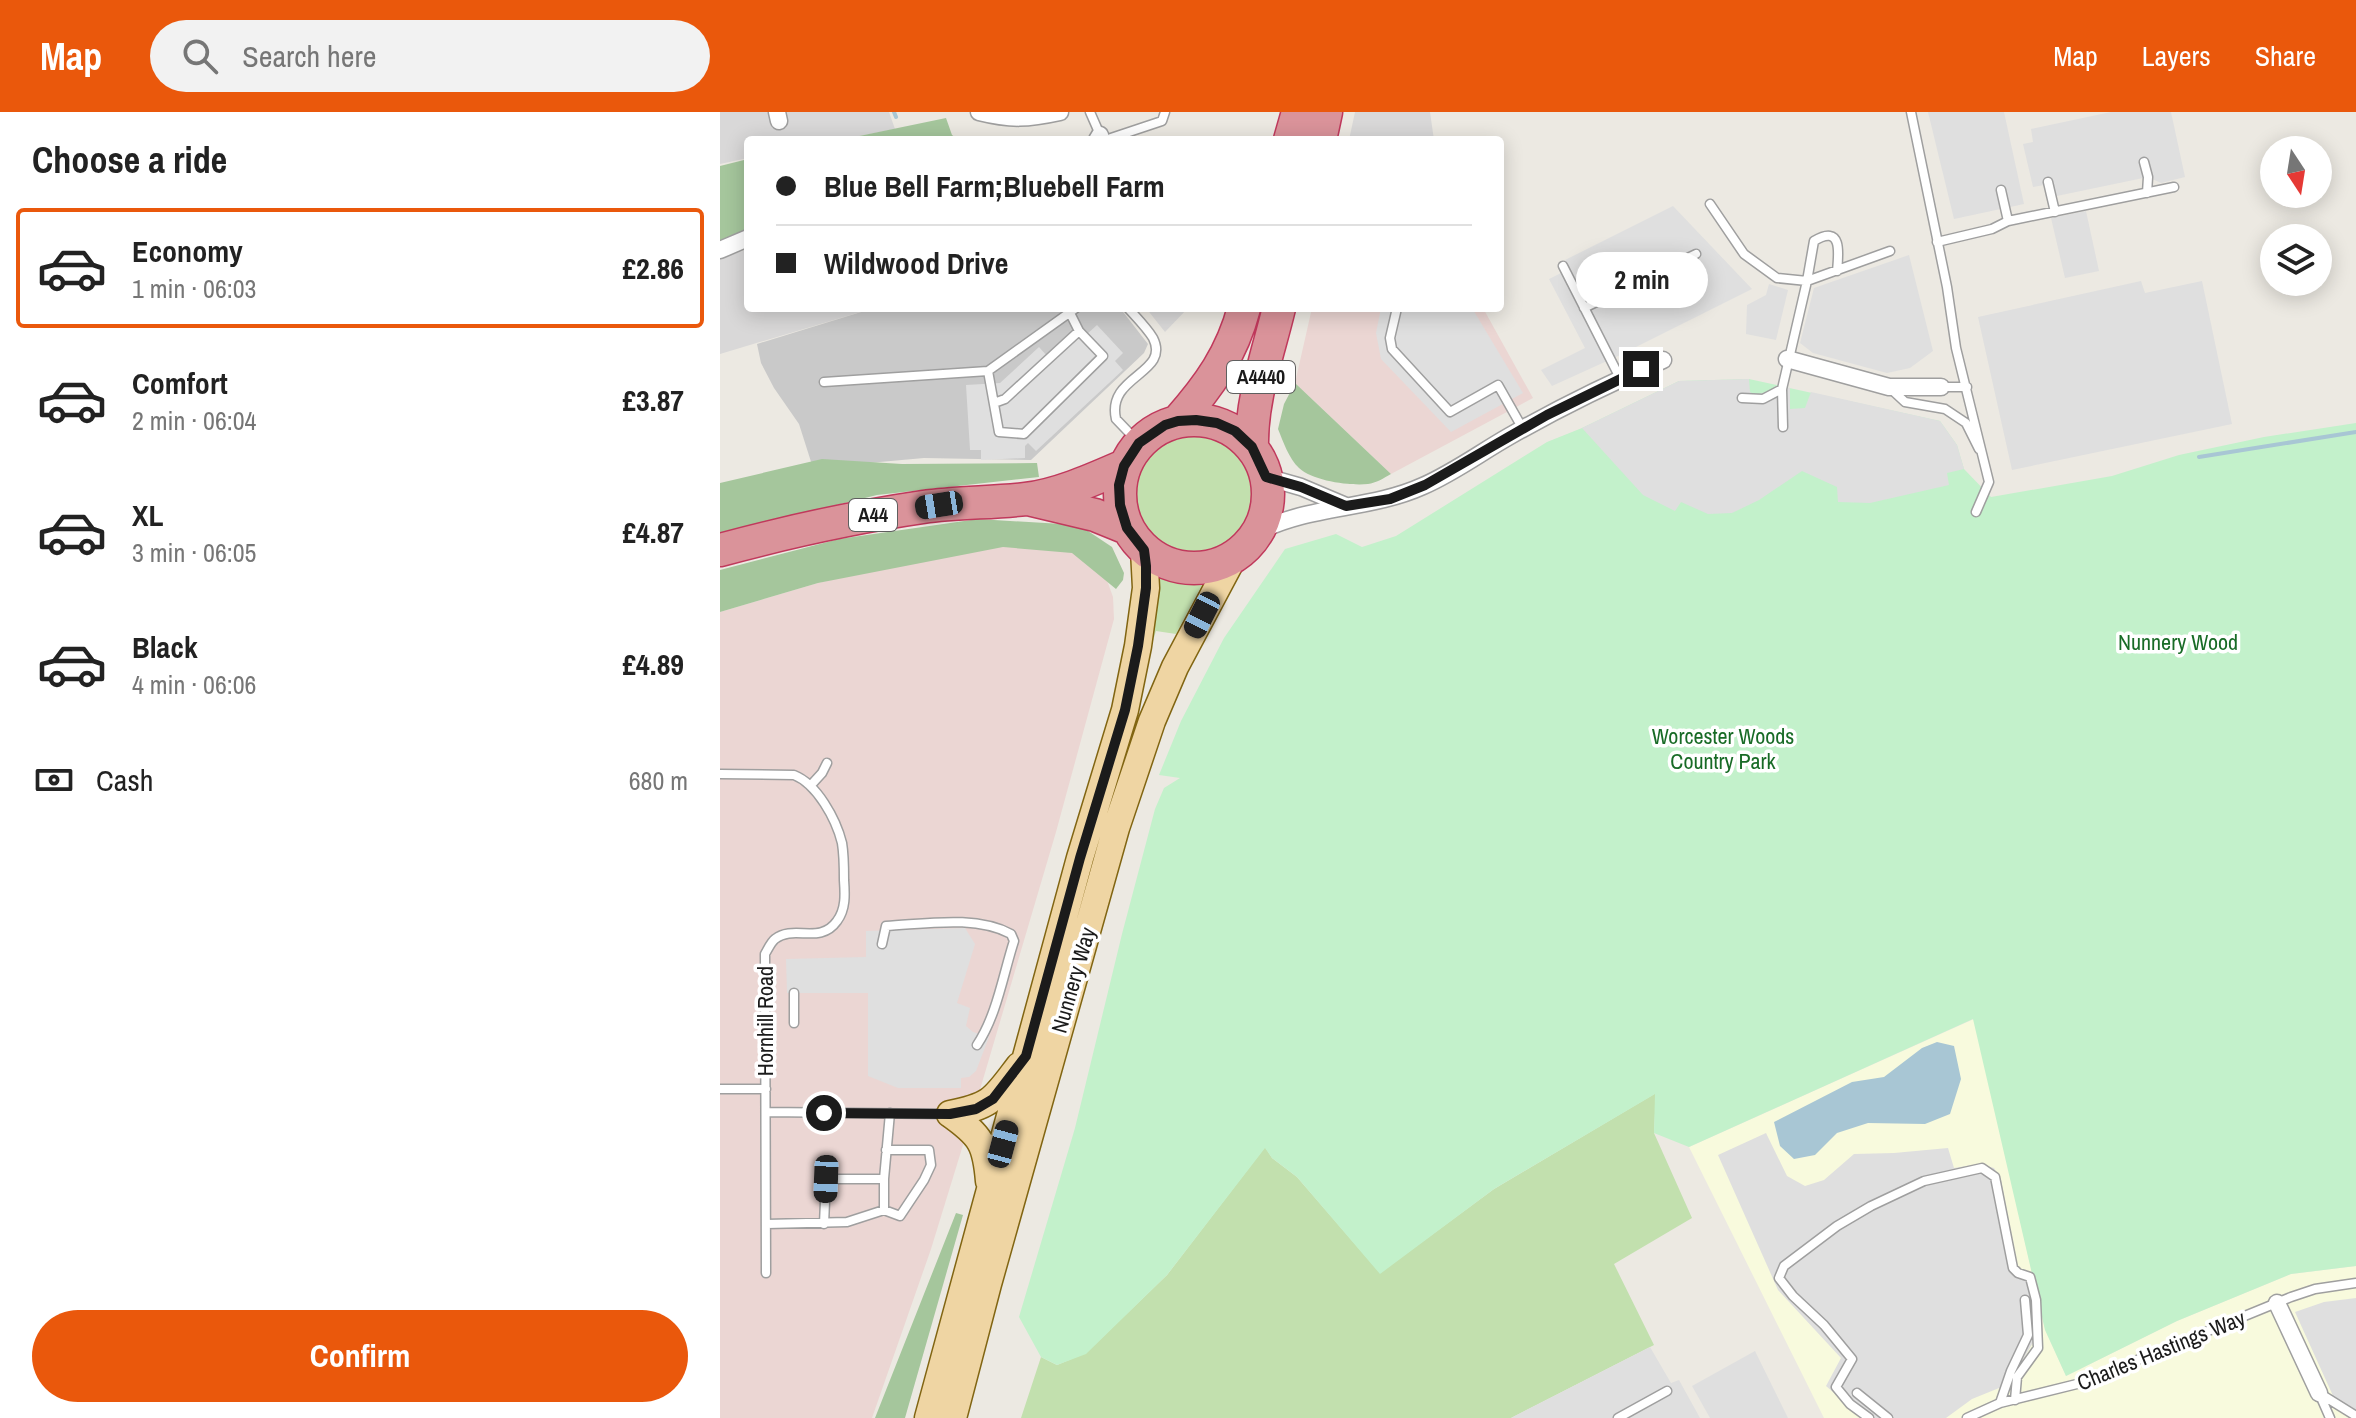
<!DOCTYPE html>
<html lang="en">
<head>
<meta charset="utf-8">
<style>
	:root { --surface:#fff; --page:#f2f2f2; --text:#222; --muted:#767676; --line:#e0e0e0; --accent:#ea580c }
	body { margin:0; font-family:"Archivo Narrow",sans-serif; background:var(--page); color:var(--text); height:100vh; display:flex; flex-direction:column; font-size:30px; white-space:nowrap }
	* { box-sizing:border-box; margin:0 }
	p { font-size:26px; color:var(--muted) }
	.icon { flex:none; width:44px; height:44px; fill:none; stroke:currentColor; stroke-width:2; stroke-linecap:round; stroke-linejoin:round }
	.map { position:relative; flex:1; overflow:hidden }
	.sheet { display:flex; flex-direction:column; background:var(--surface); width:720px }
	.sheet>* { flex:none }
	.guide { position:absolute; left:24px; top:24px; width:760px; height:176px; border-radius:8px; box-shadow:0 4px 20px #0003; display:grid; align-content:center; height:176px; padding:0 32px; background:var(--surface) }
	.needle { width:52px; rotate:168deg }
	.controls { position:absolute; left:1540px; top:24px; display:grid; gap:16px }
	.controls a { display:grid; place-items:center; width:72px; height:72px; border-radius:50%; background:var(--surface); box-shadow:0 4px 20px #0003; font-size:40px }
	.end { position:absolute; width:36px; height:36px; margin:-18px; border:10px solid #1b1b1b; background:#fff; box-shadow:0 0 0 4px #fff }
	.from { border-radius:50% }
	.bubble { position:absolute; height:56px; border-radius:28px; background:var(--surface); box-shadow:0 4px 20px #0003; font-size:26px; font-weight:700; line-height:56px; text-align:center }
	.car { position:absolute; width:24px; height:48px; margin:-24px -12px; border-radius:10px; box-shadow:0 0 6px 2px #0007; background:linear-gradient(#222 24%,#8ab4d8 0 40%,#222 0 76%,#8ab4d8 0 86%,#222 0) }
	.guide b { display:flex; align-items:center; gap:28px; height:76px; font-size:30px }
	.guide b+b { border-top:2px solid var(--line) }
	.guide i { width:20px; height:20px; background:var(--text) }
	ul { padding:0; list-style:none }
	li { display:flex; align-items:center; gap:24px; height:120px; margin:0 16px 12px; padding:0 16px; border:4px solid transparent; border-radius:8px }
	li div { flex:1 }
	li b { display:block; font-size:30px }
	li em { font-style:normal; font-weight:700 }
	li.active { border-color:var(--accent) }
	li>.icon { width:72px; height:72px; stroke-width:1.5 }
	h2 { padding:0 32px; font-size:36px; line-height:96px }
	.pay { display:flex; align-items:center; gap:20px; height:88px; padding:0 32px; font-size:30px }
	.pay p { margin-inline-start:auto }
	.cta { display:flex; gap:16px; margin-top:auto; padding:16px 32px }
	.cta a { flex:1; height:92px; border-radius:48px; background:var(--accent); color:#fff; font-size:32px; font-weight:700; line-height:92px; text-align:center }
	header { display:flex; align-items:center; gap:48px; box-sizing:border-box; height:112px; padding:0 40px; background:var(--accent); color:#fff }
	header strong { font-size:38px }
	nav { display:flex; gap:44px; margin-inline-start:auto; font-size:28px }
	.search { width:560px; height:72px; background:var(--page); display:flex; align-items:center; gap:20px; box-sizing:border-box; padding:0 28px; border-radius:44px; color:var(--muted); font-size:30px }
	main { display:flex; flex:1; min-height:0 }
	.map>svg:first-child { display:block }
	.residential { fill:#d9d8d8 }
	.commercial { fill:#ebd6d3 }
	.education { fill:#f8fadd }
	.religious { fill:#c9c9c9 }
	.grass { fill:#c2e0ae }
	.forest { fill:#a5c69c }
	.park { fill:#c3f1cb }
	.parking { fill:#dfdfdf }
	.water { fill:#a8c6d4 }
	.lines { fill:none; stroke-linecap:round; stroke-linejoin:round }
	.stream { stroke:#a8c6d4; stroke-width:4 }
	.lane-casing { stroke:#9f9f9f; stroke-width:11 }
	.street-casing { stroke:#9f9f9f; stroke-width:19 }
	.primary-casing { stroke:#816512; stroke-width:29 }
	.highway-casing { stroke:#c0395c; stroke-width:35 }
	.lane { stroke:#fff; stroke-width:8 }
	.street { stroke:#fff; stroke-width:16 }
	.primary { stroke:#efd5a3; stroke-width:26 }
	.highway { stroke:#da939a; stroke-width:32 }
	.route { stroke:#1b1b1b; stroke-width:10 }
	.labels { text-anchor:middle; stroke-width:7; stroke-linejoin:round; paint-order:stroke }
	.shield { fill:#fff; stroke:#5f5f5f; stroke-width:2 }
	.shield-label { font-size:20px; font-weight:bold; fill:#1b1b1b }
	.park-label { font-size:22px; fill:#186b26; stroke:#fff }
	.street-label { font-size:22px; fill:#1b1b1b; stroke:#fff }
</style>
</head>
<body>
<header>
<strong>Map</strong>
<div class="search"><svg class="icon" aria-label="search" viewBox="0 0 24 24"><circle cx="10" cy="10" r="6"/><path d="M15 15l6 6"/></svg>Search here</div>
<nav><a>Map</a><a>Layers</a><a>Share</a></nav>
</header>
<main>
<section class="sheet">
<h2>Choose a ride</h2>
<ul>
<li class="active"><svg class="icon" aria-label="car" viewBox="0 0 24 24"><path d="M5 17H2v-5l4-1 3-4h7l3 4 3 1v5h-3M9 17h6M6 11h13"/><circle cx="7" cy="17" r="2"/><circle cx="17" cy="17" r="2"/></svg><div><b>Economy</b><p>1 min · 06:03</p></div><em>£2.86</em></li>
<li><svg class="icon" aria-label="car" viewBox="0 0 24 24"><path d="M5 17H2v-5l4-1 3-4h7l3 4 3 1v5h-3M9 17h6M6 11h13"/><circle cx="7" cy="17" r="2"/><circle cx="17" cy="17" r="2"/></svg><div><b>Comfort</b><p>2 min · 06:04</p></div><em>£3.87</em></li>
<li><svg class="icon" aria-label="car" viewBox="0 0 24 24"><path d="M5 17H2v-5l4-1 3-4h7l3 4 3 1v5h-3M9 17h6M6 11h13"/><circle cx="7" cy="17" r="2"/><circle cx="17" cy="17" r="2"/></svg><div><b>XL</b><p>3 min · 06:05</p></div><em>£4.87</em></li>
<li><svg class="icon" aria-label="car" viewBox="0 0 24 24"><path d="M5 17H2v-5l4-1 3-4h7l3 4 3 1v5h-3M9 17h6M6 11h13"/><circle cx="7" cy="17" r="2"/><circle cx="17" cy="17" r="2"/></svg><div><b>Black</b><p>4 min · 06:06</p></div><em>£4.89</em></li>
</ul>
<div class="pay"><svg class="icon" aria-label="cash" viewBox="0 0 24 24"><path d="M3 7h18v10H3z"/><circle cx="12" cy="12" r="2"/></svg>Cash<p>680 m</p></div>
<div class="cta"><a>Confirm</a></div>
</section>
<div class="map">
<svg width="1636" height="1306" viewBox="0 0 1636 1306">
	<rect width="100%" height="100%" fill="#ece9e2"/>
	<path class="residential" d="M0 0H49L52 12 64 0H169L175 17 119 28H28V46L0 52Z
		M635 0H710L714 28H629Z
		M28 137V196H154L0 242V147Z
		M426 196H468L445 220Z"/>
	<path class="commercial" d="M592 196H763L813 286 671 362 575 271Z
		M327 431 369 445 384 460 393 485 394 507 336 720 259 981 211 1137 152 1306H0V500L98 471 263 433Z"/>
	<path class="education" d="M1254 907 1325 1217 1346 1264 1457 1209 1571 1162 1636 1154V1306H1104L969 1035Z"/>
	<path class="religious" d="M154 196H400L428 232 424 241 311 348 204 346 93 356 79 312 54 276 41 251 37 232Z"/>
	<path class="grass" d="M414 383a60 60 0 1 1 120 0a60 60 0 1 1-120 0Z
		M439 464 459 472 483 471 456 522 436 519 433 529H427Z
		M936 981 934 1021 972 1106 894 1152 934 1233 791 1306H301L321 1245 337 1253 366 1241 447 1163 545 1035 552 1046 577 1065 660 1161 774 1077Z"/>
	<path class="forest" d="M226 6 232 23 239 28H120Z
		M28 47V119L0 129V54Z
		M575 271 671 362C664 366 656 371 648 372 630 374 593 369 579 356 569 347 563 329 558 317L564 292Z
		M102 347 182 352 317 351 319 365 157 383 0 422V371Z
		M258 407 359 413 392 435 404 461 403 468 396 477 352 441 283 435 98 471 0 500V458L119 427Z
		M236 1101 243 1103 185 1306H155Z"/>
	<path class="park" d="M1029 267 1220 309 1237 333 1244 357 1271 385 1392 364 1459 343 1544 325 1636 311V1154L1571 1162 1457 1209 1346 1264 1325 1218 1253 907 969 1035 934 1021 935 982 774 1077 660 1162 577 1065 552 1046 545 1036 447 1163 366 1242 337 1253 321 1245 299 1205 355 1016 402 822 435 697 444 676 460 666 439 663 461 609 504 526 565 437 616 422 642 435 676 424 827 330 862 316 959 269Z"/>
	<path class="parking" d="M1208 0H1284L1304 92 1234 107Z
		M1391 0H1451L1465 65 1441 71 1428 65 1332 85 1326 86 1324 73 1313 75 1303 32 1313 30 1311 17Z
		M953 94 1032 177 898 244 832 274 821 258 865 236 829 167 849 157 845 148Z
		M1366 99 1379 159 1345 166 1331 106Z
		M1189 143 1213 239 1190 256 1167 261 1093 241 1080 231 1094 176Z
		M1421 169 1425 181 1482 169 1512 312 1292 358 1258 205Z
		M1049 172 1068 178 1056 228 1026 222 1027 193 1046 183Z
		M661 196H752L803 281 731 320 661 247 656 221Z
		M377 213 403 241 395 249 403 258 316 339 308 331 305 334V346L261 348V338H250L246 273 280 271 319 235 327 244 359 215 366 223Z
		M1029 267 1030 280 1036 283 1052 278 1055 274 1070 276V297L1085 296 1091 280 1220 309 1237 333 1244 357 1227 361 1229 373 1150 391 1118 390 1117 375 1082 359 1039 388 1012 401 988 402 961 390 955 399 923 383 862 316 959 269Z
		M245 816 255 832 237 891 250 896 246 914 253 920 269 925 256 959 249 965 241 966V976H178L148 964V881H67L66 847 146 845V819Z
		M1046 1021 1067 1064 1085 1074 1104 1068 1134 1042 1174 1041 1228 1036 1234 1056 1259 1052 1274 1056 1281 1068 1299 1166 1311 1169 1315 1227 1289 1272 1252 1287 1226 1306H1143L1106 1274 1121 1246 1058 1178 998 1043Z
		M1636 1186V1298L1614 1286 1575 1200 1604 1190Z
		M930 1235 951 1271 959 1268 980 1306H791Z
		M1035 1239 1068 1306H990L972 1274Z"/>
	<path class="water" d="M1217 930 1234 934 1241 967 1230 1002 1205 1012 1148 1011 1117 1021 1095 1043 1074 1047 1060 1034 1054 1010 1132 970 1164 965 1202 936Z"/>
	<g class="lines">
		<path class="stream" d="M174 0 176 5
			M1479 345 1636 320"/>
		<g class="lane-casing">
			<path id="lane" d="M370 0 381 25
				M1191 0 1227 175 1236 236 1269 370 1256 400
				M385 28 442 9 445 0
				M1424 50 1428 65 1427 81
				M1328 70 1335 100
				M1281 78 1288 109
				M990 92 1024 142 1057 166 1087 169 1094 129C1122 112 1119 140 1117 159
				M1217 130 1272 117 1288 109 1454 75
				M843 154 900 266
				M408 196C416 205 427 216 433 226 451 262 386 263 396 307L419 331
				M677 196 670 226 672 237 730 300 778 273 803 317
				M864 196 976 142
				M268 259 279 320 304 322 383 244 359 219 350 201
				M104 270 268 259 356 196
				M1221 275H1247
				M1171 277 1185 290 1225 297 1246 311 1259 337
				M1022 286 1043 287 1062 277
				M274 291 285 287 359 219
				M1063 315 1062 277 1087 169 1170 139
				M0 662 74 663C97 672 116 707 122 731 124 743 124 755 124 768 125 782 126 797 117 809 100 833 74 812 55 827 51 830 48 837 45 842L46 1161
				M91 673 102 661 107 651
				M162 832 166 814C206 812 255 803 291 822L294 829C283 863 277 903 257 933
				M74 881V911
				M0 977H46
				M46 1000 225 1002
				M164 1098 180 1104 204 1068 211 1053 209 1038H166
				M47 1112 127 1110 164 1098V1067L170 1001
				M104 1112 106 1067H164
				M1137 1281 1168 1306
				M1599 1281 1636 1304
				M1599 1281 1610 1306
				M1280 1291 1291 1259 1308 1223 1305 1188
				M898 1306 947 1279
				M1149 1306 1130 1292 1116 1275 1132 1247 1104 1213 1073 1184 1059 1166 1064 1154 1117 1114 1151 1094 1204 1069 1262 1056 1275 1065 1293 1156 1298 1161 1310 1165 1316 1188 1318 1236 1297 1265 1295 1288
				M1247 1306 1280 1291 1361 1271 1571 1185 1595 1177 1636 1171"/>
		</g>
		<g class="street-casing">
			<path id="street" d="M57 0 59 9
				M259 0C291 8 308 7 340 0
				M377 28 380 23
				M0 138 28 126
				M1067 247 1169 275H1221
				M546 365 581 375 626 394
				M538 420C589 393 650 398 703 374 733 361 760 341 788 325 839 296 890 271 943 248
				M1557 1191 1599 1281"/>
		</g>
		<g class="primary-casing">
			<path id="primary" d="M230 1002C272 994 274 987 299 954
				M230 1002C261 1024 266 1032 269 1069
				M208 1306 360 746 405 598 418 534 426 476 424 438
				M233 1306 268 1172 396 716 432 609 455 555 514 444"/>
		</g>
		<g class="highway-casing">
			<path id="highway" d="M570 28 578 0
				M600 28 606 0
				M400 382a74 74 0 1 1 148 0a74 74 0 1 1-148 0Z
				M458 309C489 274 512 242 524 196
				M532 335C531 287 548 242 559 196
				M312 388 375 403 407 416
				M0 438C67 420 134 405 203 395 237 390 272 391 306 387 339 383 374 367 404 354"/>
		</g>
		<use href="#lane" class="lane"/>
		<use href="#street" class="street"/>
		<use href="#primary" class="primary"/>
		<use href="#highway" class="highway"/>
	</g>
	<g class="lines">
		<path class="route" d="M104 1001 230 1002 256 997 273 987 306 944 360 746 405 598 418 534 426 476V454L424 438 407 416 400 393 399 373 404 354 419 331 445 313 458 309 476 308 497 311 515 319 532 335 546 365 581 375 626 394 670 387 705 373 827 303 921 257"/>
	</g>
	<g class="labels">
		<g class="shield">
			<rect x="507" y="249" width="68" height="32" rx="6"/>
			<rect x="129" y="387" width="48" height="32" rx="6"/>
		</g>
		<g class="shield-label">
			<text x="541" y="272">A4440</text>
			<text x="153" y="410">A44</text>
		</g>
		<g class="park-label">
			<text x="1458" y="538">Nunnery Wood</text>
			<text x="1003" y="632">Worcester Woods<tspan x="1003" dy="25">Country Park</tspan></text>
		</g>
		<g class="street-label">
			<text transform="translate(353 868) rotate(-74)" y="8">Nunnery Way</text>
			<text transform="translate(45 909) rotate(-90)" y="8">Hornhill Road</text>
			<text transform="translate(1441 1238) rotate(-22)" y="8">Charles Hastings Way</text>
		</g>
	</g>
</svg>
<div class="controls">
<a><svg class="needle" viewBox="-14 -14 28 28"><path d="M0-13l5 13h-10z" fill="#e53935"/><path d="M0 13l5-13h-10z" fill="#767676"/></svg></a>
<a><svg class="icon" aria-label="layers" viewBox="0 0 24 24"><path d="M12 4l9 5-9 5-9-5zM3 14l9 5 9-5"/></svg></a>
</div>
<i class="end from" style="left:104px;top:1001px"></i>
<i class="end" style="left:921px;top:257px"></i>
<div class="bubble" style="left:856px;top:140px;width:132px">2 min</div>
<i class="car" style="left:219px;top:393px;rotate:261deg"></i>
<i class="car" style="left:482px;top:503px;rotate:207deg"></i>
<i class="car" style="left:283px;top:1032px;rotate:15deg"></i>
<i class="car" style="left:106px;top:1067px;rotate:182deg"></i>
<div class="guide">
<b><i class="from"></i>Blue Bell Farm;Bluebell Farm</b>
<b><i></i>Wildwood Drive</b>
</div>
</div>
</main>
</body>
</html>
